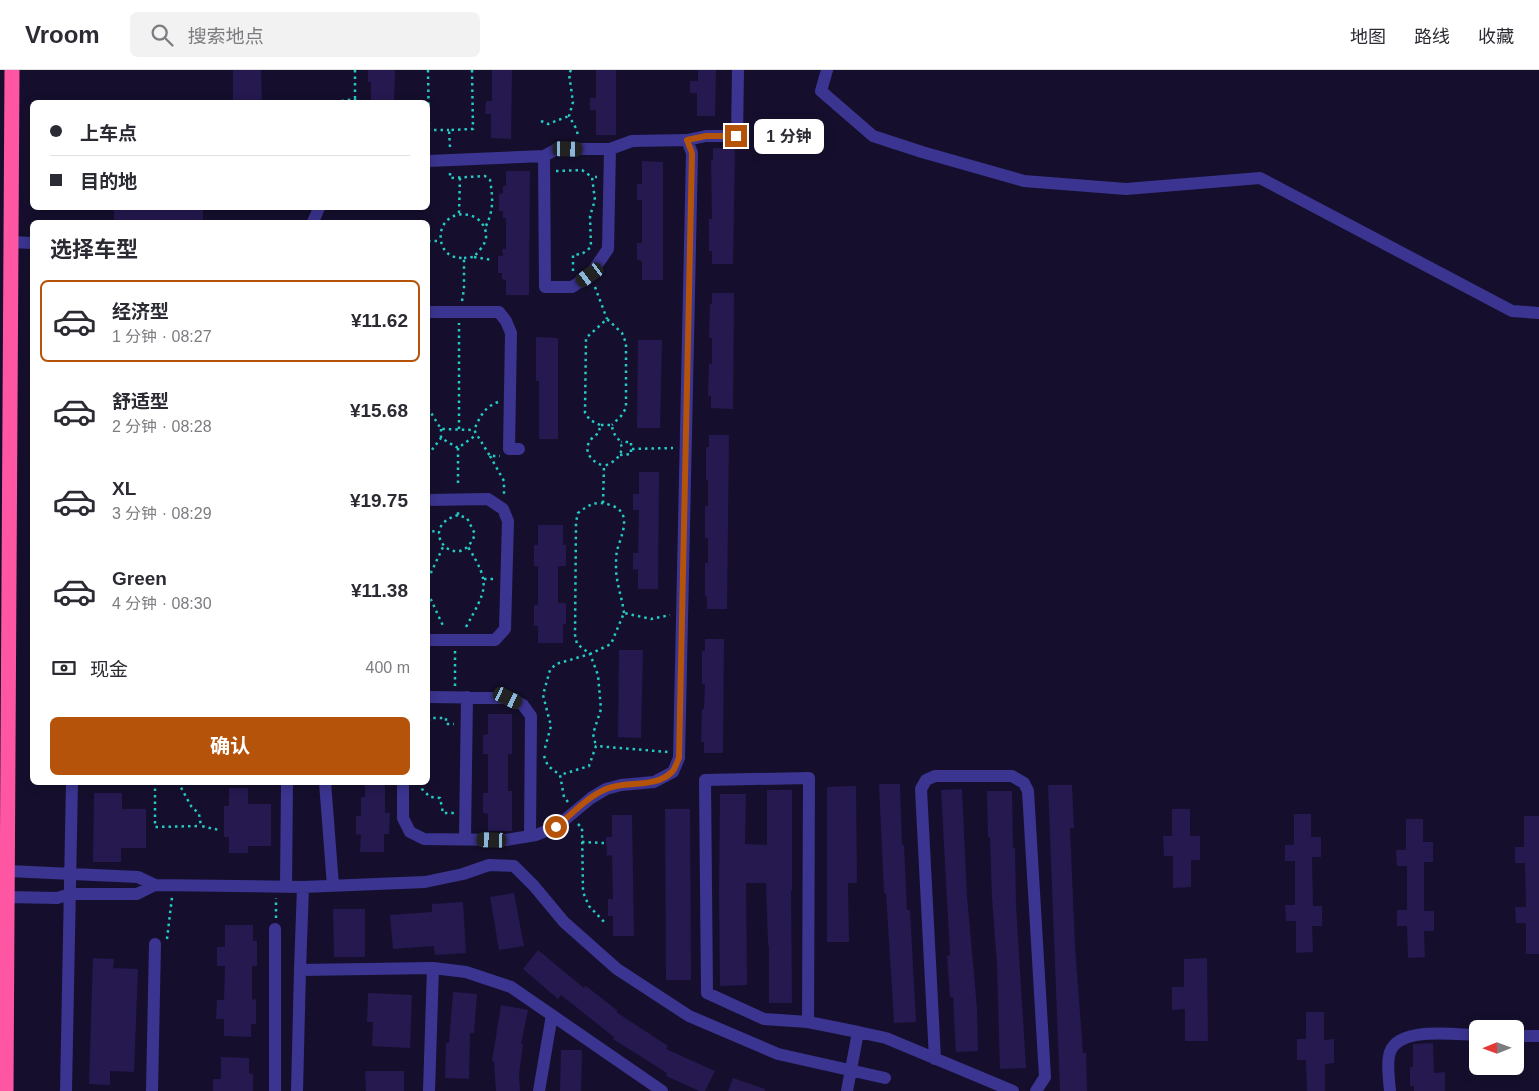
<!DOCTYPE html>
<html lang="zh">
<head>
<meta charset="utf-8">
<style>
	:root { --surface:#fff; --page:#f2f2f3; --text:#2b2b33; --muted:#7c7c81; --line:#e1e1e2; --accent:#b45309 }
	body { margin:0; font-family:Helvetica,"Noto Sans SC",sans-serif; background:var(--page); color:var(--text); height:100vh; display:flex; flex-direction:column; font-size:19px; white-space:nowrap }
	* { box-sizing:border-box; margin:0 }
	p { font-size:16px; color:var(--muted) }
	.icon { flex:none; width:28px; height:28px; fill:none; stroke:currentColor; stroke-width:2; stroke-linecap:round; stroke-linejoin:round }
	.map { position:relative; flex:1; overflow:hidden }
	.details { position:absolute; left:30px; top:150px; width:400px; height:565px; display:flex; flex-direction:column; background:var(--surface); border-radius:8px; box-shadow:0 2px 12px #0003 }
	.details>* { flex:none }
	.banner { position:absolute; left:30px; top:30px; width:400px; height:110px; border-radius:8px; box-shadow:0 2px 12px #0003; display:grid; align-content:center; height:110px; padding:0 20px; background:var(--surface) }
	.needle { width:32px; rotate:269deg }
	.tools { position:absolute; left:1469px; top:950px; display:grid; gap:10px }
	.tools a { display:grid; place-items:center; width:55px; height:55px; border-radius:8px; background:var(--surface); box-shadow:0 2px 12px #0003; font-size:25px }
	.end { position:absolute; width:22px; height:22px; margin:-11px; border:6px solid #b45309; background:#fff; box-shadow:0 0 0 2px #fff }
	.from { border-radius:50% }
	.bubble { position:absolute; height:35px; border-radius:8px; background:var(--surface); box-shadow:0 2px 12px #0003; font-size:16px; font-weight:700; line-height:35px; text-align:center }
	.car { position:absolute; width:15px; height:30px; margin:-15px -8px; border-radius:6px; box-shadow:0 0 4px 1px #0007; background:linear-gradient(#222 24%,#8ab4d8 0 40%,#222 0 76%,#8ab4d8 0 86%,#222 0) }
	.banner b { display:flex; align-items:center; gap:18px; height:48px; font-size:19px }
	.banner b+b { border-top:1px solid var(--line) }
	.banner i { width:12px; height:12px; background:var(--text) }
	ul { padding:0; list-style:none }
	li { display:flex; align-items:center; gap:15px; height:82px; margin:0 10px 8px; padding:0 10px; border:2px solid transparent; border-radius:8px }
	li div { flex:1 }
	li b { display:block; font-size:19px }
	li em { font-style:normal; font-weight:700 }
	li.selected { border-color:var(--accent) }
	li>.icon { width:45px; height:45px; stroke-width:1.5 }
	h2 { padding:0 20px; font-size:22px; line-height:60px }
	.pay { display:flex; align-items:center; gap:12px; height:55px; padding:0 20px; font-size:19px }
	.pay p { margin-inline-start:auto }
	.primary-button { display:flex; gap:10px; margin-top:auto; padding:10px 20px }
	.primary-button a { flex:1; height:58px; border-radius:8px; background:var(--accent); color:#fff; font-size:20px; font-weight:700; line-height:58px; text-align:center }
	header { display:flex; align-items:center; gap:30px; box-sizing:border-box; height:70px; padding:0 25px; background:var(--surface); border-bottom:1px solid var(--line) }
	header strong { font-size:24px }
	nav { display:flex; gap:28px; margin-inline-start:auto; font-size:18px }
	.search { width:350px; height:45px; background:var(--page); display:flex; align-items:center; gap:12px; box-sizing:border-box; padding:0 18px; border-radius:8px; color:var(--muted); font-size:19px }
	.map>svg:first-child { display:block }
	.building { fill:#251950 }
	.lines { fill:none; stroke-linecap:round; stroke-linejoin:round }
	.path { stroke:#24cac3; stroke-width:2.5; stroke-dasharray:2.5 4; stroke-linecap:butt }
	.minor { stroke:#3b3591; stroke-width:12 }
	.highway { stroke:#ff56a4; stroke-width:15 }
	.route { stroke:#b45309; stroke-width:6 }
</style>
</head>
<body>
<header>
<strong>Vroom</strong>
<div class="search"><svg class="icon" aria-label="search" viewBox="0 0 24 24"><circle cx="10" cy="10" r="6"/><path d="M15 15l6 6"/></svg>搜索地点</div>
<nav><a>地图</a><a>路线</a><a>收藏</a></nav>
</header>
<div class="map">
<svg width="1539" height="1021" viewBox="0 0 1539 1021">
	<rect width="100%" height="100%" fill="#150f2d"/>
	<path class="building" d="M233 0H261L262 32H233Z
		M368 0H395L394 32H371V12H368Z
		M492 0H512L511 69 491 68V44H485L486 31H492Z
		M596 0H616V65H596V40H590V28H596Z
		M698 0H716L715 46H697V23H690V11H698Z
		M713 78 735 79 733 194H712V181H709V149H712L711 90H713Z
		M642 91 663 92V210H642V191L637 190V173H642V130H637V114H642Z
		M506 101H530L529 225H506V210L502 209V203H498V186H503L502 179H506V148H503V141H499V124L503 123V116H506Z
		M114 138H203V152H114Z
		M712 223H734L733 339 711 338V326H708L709 294H712V268H709L710 234H712Z
		M536 267 558 268V369H539V311H536Z
		M638 270H662L660 358H637Z
		M709 365H729L727 539H707V527L705 526V493H708V468H705V436H708V410H706V377H709Z
		M639 402H659L658 519H638V499L633 500V483H638L639 440H633V424H639Z
		M538 455H563V475H566V496H558V533H566V554H563V573H538V556H534V535H538V496H534V475H538Z
		M705 569H724L723 683H704V672H701L702 639H704L705 614H702V581H705Z
		M619 580H643L641 668 618 667Z
		M488 644H512V684H508V721H512V761H488V744L483 743V723H488V684H483V665L488 664Z
		M365 712H385V743H390L389 764H384V782H360L361 765 356 764V746H361V727H365Z
		M879 714H900L902 775H904L907 840H910L916 952 894 953 886 823H884Z
		M1048 715H1072L1074 758H1070L1075 876 1083 983H1086L1087 1021H1060Z
		M856 716 857 813H848L849 872H827V717Z
		M229 718H248V734H271V776H248V783H229V767H224V736H229Z
		M962 719 967 827 977 938 978 981 956 982 953 927H950L947 886 950 885 941 720Z
		M767 720H792V821H791L792 933H769V875H768L766 813H746L747 915 720 916 719 824 720 724H746L745 774 767 775Z
		M987 721H1012L1013 778H1015L1016 835 1026 998 1000 999 997 895 992 828 990 767H988Z
		M94 723H122V739H146V778H121V792H93Z
		M665 739H690L691 910H666Z
		M1172 739H1190V766H1200V790H1191V817L1173 818V786H1164L1163 766H1172Z
		M1294 744H1311V767H1321V787H1312L1313 836H1322V856H1312L1313 882 1296 883V851H1286L1285 835H1295V791H1285V775H1294Z
		M612 745H632L634 866H613V846H608V829H613L612 785 607 786 606 767H612Z
		M1524 746H1539V884H1526V853H1516L1515 837H1526L1525 793H1515V777H1524Z
		M1406 749H1423V772H1433V792H1424V841H1434V861H1424L1425 887 1408 888 1407 856H1397V840H1407V796H1397L1396 780H1406Z
		M514 823 524 876 499 880 490 827Z
		M463 832 466 883 435 885 434 876 393 879 390 845 432 842V834Z
		M333 839H365V887H334Z
		M225 855H253V871H257V896H252V930L256 929V954H251V967L224 966V949H216L217 930H224L225 896H217V877H225Z
		M538 880 584 918 586 916 618 941 616 942 668 976 666 979 715 1001 705 1021H699L666 1006 667 1003 613 969 614 967 561 925 558 929 523 899Z
		M93 888 114 889 113 898 138 899 134 1002 110 1001V1015L89 1014Z
		M1207 888 1208 971H1185V939L1172 940V917H1184V889Z
		M453 922 477 924 474 963H470L469 1009 445 1008 446 973H449Z
		M368 923 412 925 410 978 372 976 373 952H367Z
		M501 935 528 940 521 974H523L519 1005 520 1021H496L494 991H492Z
		M1306 942H1324V970L1334 969V993L1325 994V1021H1307L1306 990H1297V969H1306Z
		M1433 973 1434 1003 1445 1002V1021H1414V1016H1410V997H1413V974Z
		M561 980H582L581 1021H560Z
		M221 987 249 988V1003L253 1004V1021H213V1009H221Z
		M365 1001H404V1021H366Z
		M733 1008 765 1019V1021H728Z"/>
	<g class="lines">
		<path class="path" d="M355 0V29
			M428 0 429 60H449
			M571 0 569 4 573 32 569 46 577 60 578 68
			M335 32 355 29V32
			M541 51 548 54 569 46
			M450 77 449 60 473 59 472 0
			M556 101 582 100 592 107
			M450 103V108L485 106 490 110C493 129 494 140 485 158
			M459 143 460 107
			M428 171H441
			M474 187 492 190
			M573 201V185L582 184 591 177 590 146 595 130 592 107H597
			M595 217 607 249
			M462 231 464 219V188C453 188 446 185 442 175 440 169 440 162 443 156 454 135 488 144 486 168 485 175 478 182 474 187L464 188
			M498 332C484 337 480 347 474 360L490 386H500
			M428 338 441 359 474 360
			M600 355 590 350 585 343 586 268 607 249 622 263 626 273V338L621 346 612 355
			M441 359V368L458 378 476 365
			M459 359V253
			M458 378V417
			M632 379 673 378
			M428 385 441 368
			M620 385 631 384V372H621
			M490 386 504 411V426
			M603 433 604 396C613 393 626 384 620 372 616 364 613 366 612 355H600L599 363C581 373 585 390 604 396
			M458 445C413 458 460 507 475 464L467 448 458 445V442
			M428 457 429 460 439 463
			M428 509 443 477
			M484 509H495
			M428 523 444 558
			M624 543C622 527 616 513 616 497 616 492 616 486 617 481 621 465 634 442 610 435 595 430 589 435 578 443L576 452 575 565 577 574 590 584 611 574 624 543 651 549 670 545
			M466 557C486 520 492 515 468 477
			M455 616V581
			M428 651 431 648H446V654H454
			M545 678 551 656 543 625 550 600 556 594 590 584 598 605 601 639 593 664 596 676
			M544 686 548 696 560 705
			M155 712V757L201 756
			M178 712 191 736 199 744 201 756 219 760
			M422 712V719L430 727 440 728 443 743H454
			M568 732 564 727 560 705 589 696 596 676 668 682
			M578 754 582 758 583 822 589 836 606 854
			M582 772 604 773
			M276 848V828
			M167 869 172 827"/>
		<path class="minor" d="M827 0 821 21 873 66 922 82 1024 111 1126 119 1260 108 1512 241 1539 243
			M687 70 706 66H737L738 0
			M544 86 545 217H572L590 205 608 179 610 79
			M313 152 319 138
			M11 172 32 173
			M428 242H499L506 251 511 263 509 379H519
			M428 430 488 429 503 439 508 451 505 559 495 570H428
			M428 627 508 628 523 635 531 646 530 766
			M325 712 333 816
			M403 712V748L410 762 424 769 506 770 536 765 556 757 591 728 606 719 621 715 654 712 673 702 679 688 692 83 687 70 632 71 610 79H557L544 86 428 91
			M465 769 467 627
			M155 815 303 817 425 812 463 804 489 795 514 796 534 816 564 852 617 899 689 946 778 984 885 1008
			M286 817 287 712
			M7 827 57 828 71 824H137L155 815 138 807 8 801
			M300 900 303 817
			M808 952 809 708 705 710 707 923 764 949 808 952 858 962 847 1021
			M858 962 886 968 1013 1021
			M1515 966H1539
			M935 989 921 719 926 710 935 706H1012L1024 713 1028 721 1045 1007 1036 1021
			M66 1021 72 712
			M152 1021 155 874
			M275 1021V859
			M297 1021 300 900 433 898 466 902 511 917 662 1021
			M429 1021 433 898
			M539 1021 552 945
			M1390 1021C1389 1010 1387 996 1389 986 1394 955 1455 965 1478 965"/>
		<path class="highway" d="M6 1021 12 0"/>
	</g>
	<g class="lines">
		<path class="route" d="M556 757C572 744 587 727 606 719 627 710 654 719 672 702 675 699 677 692 679 688L692 83 687 70 706 66H736"/>
	</g>
</svg>
<div class="tools">
<a><svg class="needle" viewBox="-14 -14 28 28"><path d="M0-13l5 13h-10z" fill="#e53935"/><path d="M0 13l5-13h-10z" fill="#7c7c81"/></svg></a>
</div>
<i class="end from" style="left:556px;top:757px"></i>
<i class="end" style="left:736px;top:66px"></i>
<div class="bubble" style="left:754px;top:49px;width:70px">1 分钟</div>
<i class="car" style="left:568px;top:79px;rotate:91deg"></i>
<i class="car" style="left:590px;top:205px;rotate:234deg"></i>
<i class="car" style="left:508px;top:628px;rotate:116deg"></i>
<i class="car" style="left:492px;top:770px;rotate:272deg"></i>
<div class="banner">
<b><i class="from"></i>上车点</b>
<b><i></i>目的地</b>
</div>
<section class="details">
<h2>选择车型</h2>
<ul>
<li class="selected"><svg class="icon" aria-label="car" viewBox="0 0 24 24"><path d="M5 17H2v-5l4-1 3-4h7l3 4 3 1v5h-3M9 17h6M6 11h13"/><circle cx="7" cy="17" r="2"/><circle cx="17" cy="17" r="2"/></svg><div><b>经济型</b><p>1 分钟 · 08:27</p></div><em>¥11.62</em></li>
<li><svg class="icon" aria-label="car" viewBox="0 0 24 24"><path d="M5 17H2v-5l4-1 3-4h7l3 4 3 1v5h-3M9 17h6M6 11h13"/><circle cx="7" cy="17" r="2"/><circle cx="17" cy="17" r="2"/></svg><div><b>舒适型</b><p>2 分钟 · 08:28</p></div><em>¥15.68</em></li>
<li><svg class="icon" aria-label="car" viewBox="0 0 24 24"><path d="M5 17H2v-5l4-1 3-4h7l3 4 3 1v5h-3M9 17h6M6 11h13"/><circle cx="7" cy="17" r="2"/><circle cx="17" cy="17" r="2"/></svg><div><b>XL</b><p>3 分钟 · 08:29</p></div><em>¥19.75</em></li>
<li><svg class="icon" aria-label="car" viewBox="0 0 24 24"><path d="M5 17H2v-5l4-1 3-4h7l3 4 3 1v5h-3M9 17h6M6 11h13"/><circle cx="7" cy="17" r="2"/><circle cx="17" cy="17" r="2"/></svg><div><b>Green</b><p>4 分钟 · 08:30</p></div><em>¥11.38</em></li>
</ul>
<div class="pay"><svg class="icon" aria-label="cash" viewBox="0 0 24 24"><path d="M3 7h18v10H3z"/><circle cx="12" cy="12" r="2"/></svg>现金<p>400 m</p></div>
<div class="primary-button"><a>确认</a></div>
</section>
</div>
</body>
</html>
